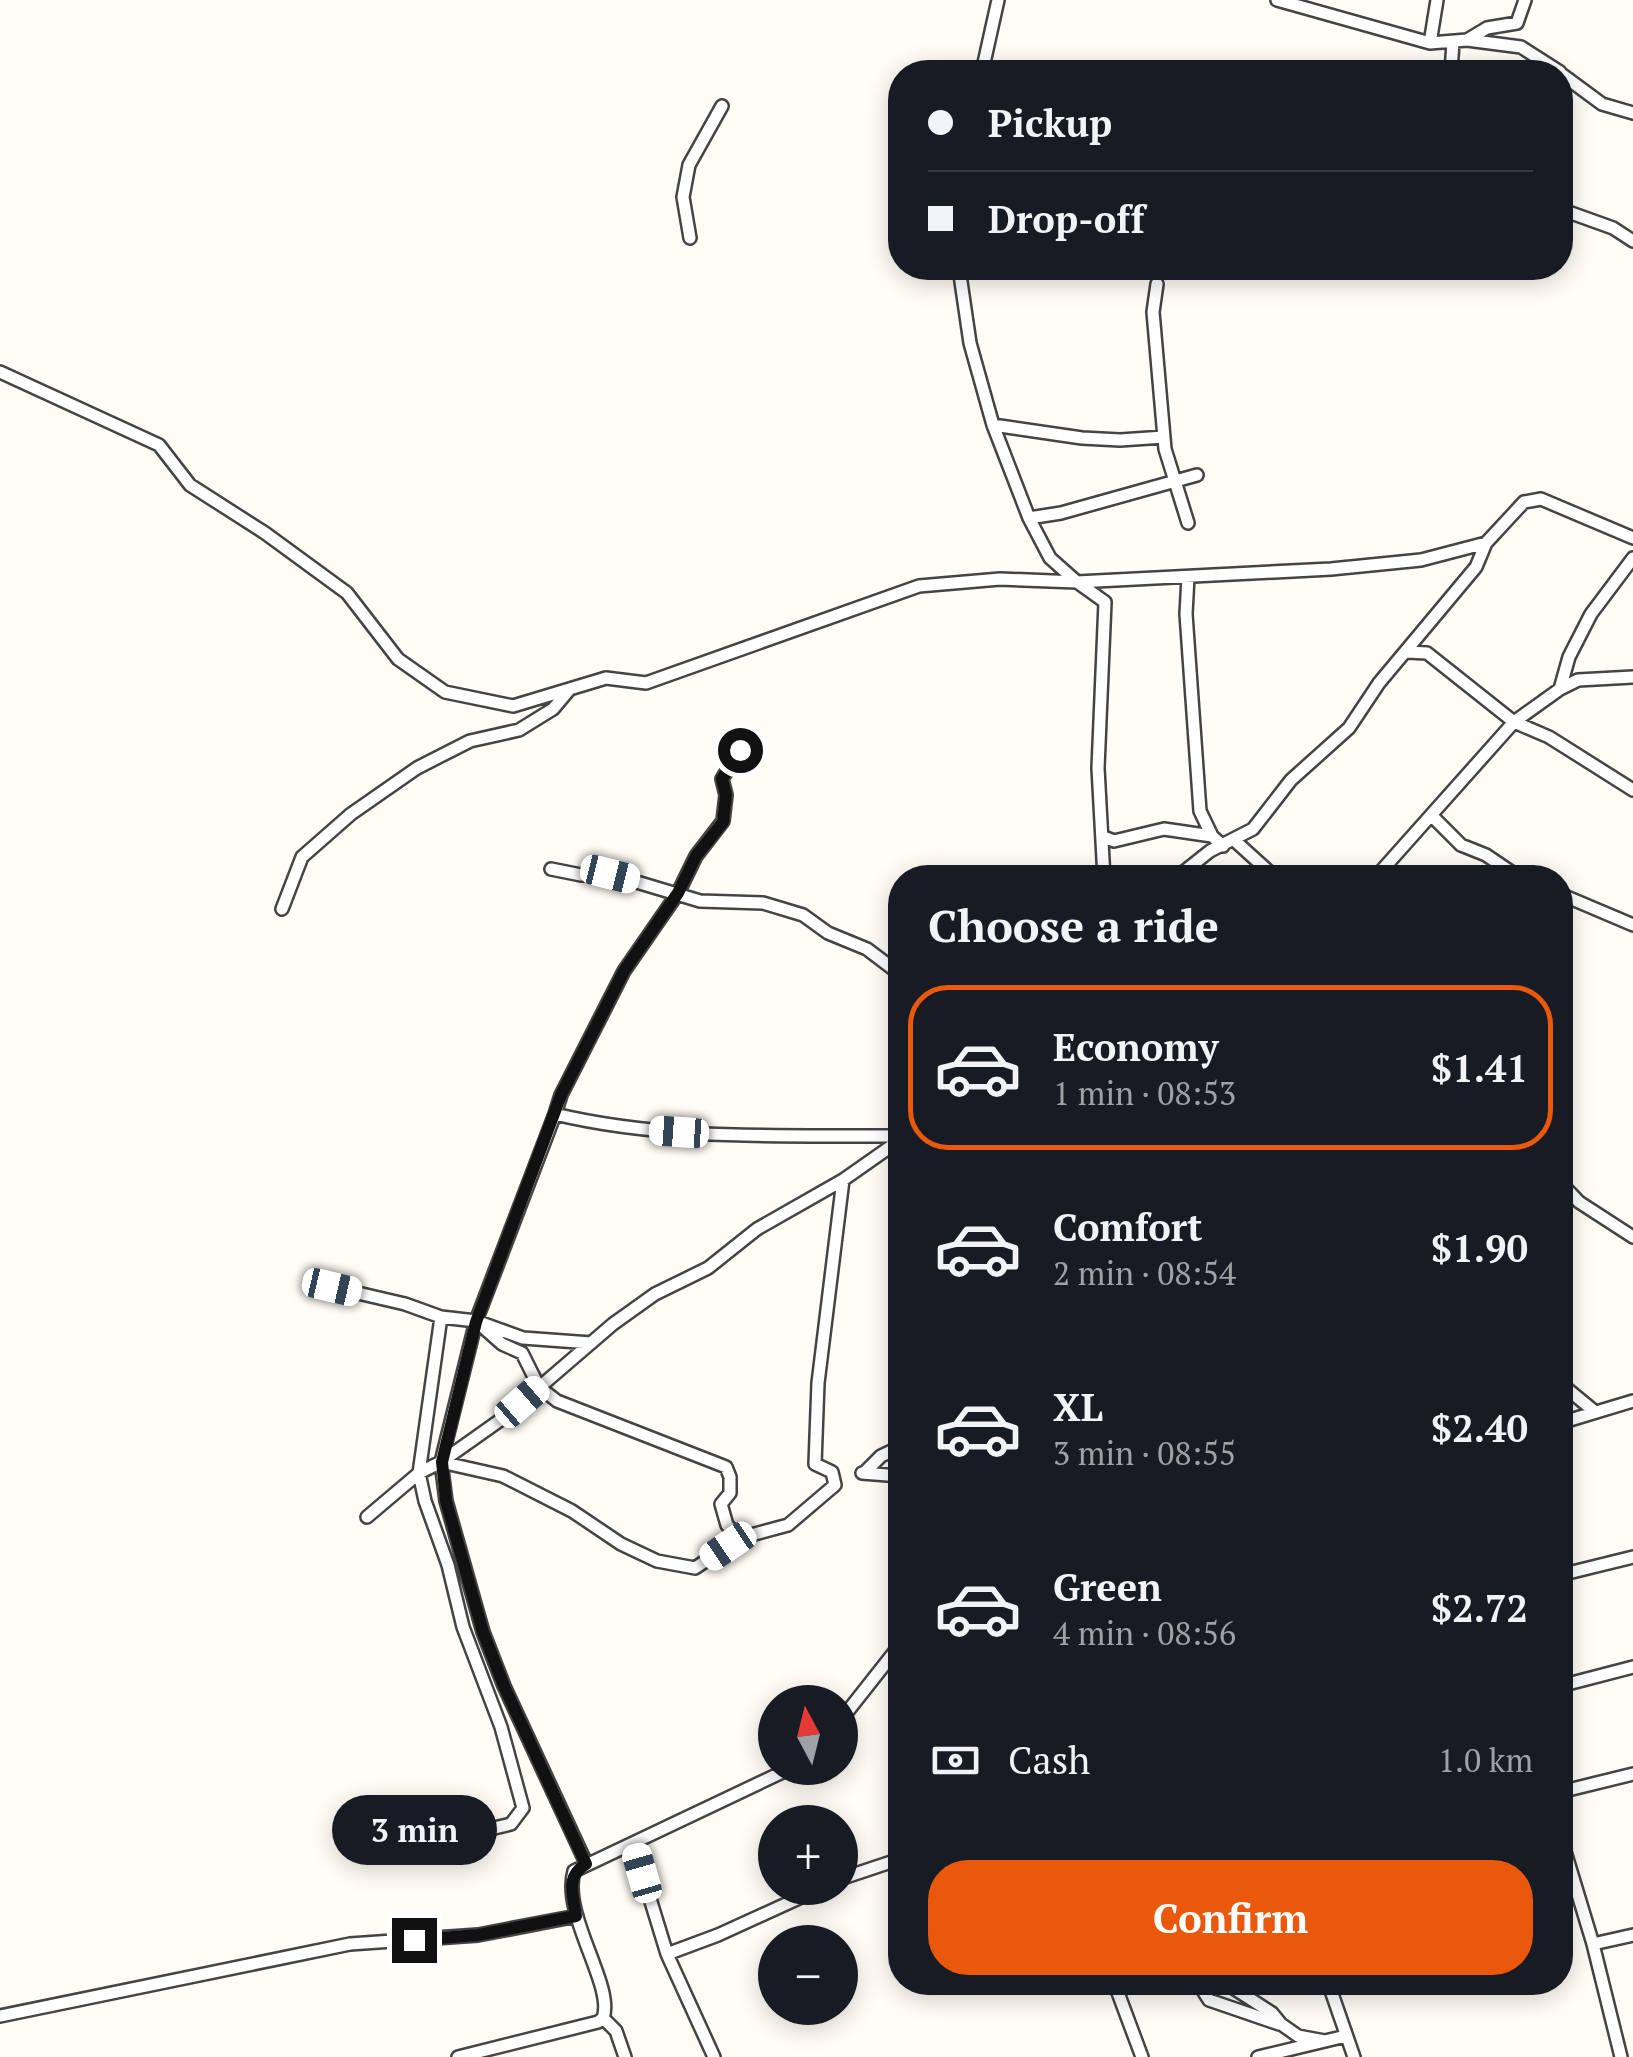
<!DOCTYPE html>
<html lang="en">
<head>
<meta charset="utf-8">
<style>
	:root { --surface:#171b24; --page:#242831; --text:#f1f3f6; --muted:#9ea1a6; --line:#363941; --accent:#ea580c }
	body { margin:0; font-family:"PT Serif",serif; background:var(--page); color:var(--text); height:100vh; display:flex; flex-direction:column; font-size:38px; white-space:nowrap }
	* { box-sizing:border-box; margin:0 }
	p { font-size:32px; color:var(--muted) }
	.icon { flex:none; width:55px; height:55px; fill:none; stroke:currentColor; stroke-width:2; stroke-linecap:round; stroke-linejoin:round }
	.map { position:relative; flex:1; overflow:hidden }
	.drawer { position:absolute; left:888px; top:865px; width:685px; height:1130px; display:flex; flex-direction:column; background:var(--surface); border-radius:40px; box-shadow:0 5px 25px #0003 }
	.drawer>* { flex:none }
	.hud { position:absolute; left:888px; top:60px; width:685px; height:220px; border-radius:40px; box-shadow:0 5px 25px #0003; display:grid; align-content:center; height:220px; padding:0 40px; background:var(--surface) }
	.needle { width:65px; rotate:353deg }
	.tools { position:absolute; left:758px; top:1685px; display:grid; gap:20px }
	.tools a { display:grid; place-items:center; width:100px; height:100px; border-radius:50%; background:var(--surface); box-shadow:0 5px 25px #0003; font-size:50px }
	.end { position:absolute; width:45px; height:45px; margin:-22px; border:12px solid #111; background:#fff; box-shadow:0 0 0 5px #fff }
	.from { border-radius:50% }
	.bubble { position:absolute; height:70px; border-radius:35px; background:var(--surface); box-shadow:0 5px 25px #0003; font-size:32px; font-weight:700; line-height:70px; text-align:center }
	.car { position:absolute; width:30px; height:60px; margin:-30px -15px; border-radius:12px; box-shadow:0 0 8px 2px #0007; background:linear-gradient(#fff 24%,#345 0 40%,#fff 0 76%,#345 0 86%,#fff 0) }
	.hud b { display:flex; align-items:center; gap:35px; height:95px; font-size:38px }
	.hud b+b { border-top:2px solid var(--line) }
	.hud i { width:25px; height:25px; background:var(--text) }
	ul { padding:0; list-style:none }
	li { display:flex; align-items:center; gap:30px; height:165px; margin:0 20px 15px; padding:0 20px; border:5px solid transparent; border-radius:40px }
	li div { flex:1 }
	li b { display:block; font-size:38px }
	li em { font-style:normal; font-weight:700 }
	li.selected { border-color:var(--accent) }
	li>.icon { width:90px; height:90px; stroke-width:1.5 }
	h2 { padding:0 40px; font-size:45px; line-height:120px }
	.pay { display:flex; align-items:center; gap:25px; height:110px; padding:0 40px; font-size:38px }
	.pay p { margin-inline-start:auto }
	.cta { display:flex; gap:20px; margin-top:auto; padding:20px 40px }
	.cta a { flex:1; height:115px; border-radius:40px; background:var(--accent); color:#fff; font-size:40px; font-weight:700; line-height:115px; text-align:center }
	.map>svg:first-child { display:block }
	.lines { fill:none; stroke-linecap:round; stroke-linejoin:round }
	.minor-casing { stroke:#444; stroke-width:16 }
	.minor { stroke:#fff; stroke-width:11 }
	.route { stroke:#111; stroke-width:12 }
</style>
</head>
<body>
<div class="map">
<svg width="1633" height="2057" viewBox="0 0 1633 2057">
	<rect width="100%" height="100%" fill="#fffdf5"/>
	<g class="lines">
		<g class="minor-casing">
			<path id="minor" d="M1277 0 1430 43 1467 40 1521 47 1560 72
				M1467 40 1487 28 1517 23 1525 0
				M1430 43 1437 0
				M982 72 998 0
				M1451 72 1453 42
				M1560 73 1602 104 1633 113
				M1560 209 1613 228 1633 241
				M690 238 683 197 689 165 722 106
				M959 268 970 343 993 425 1029 518 1050 558 1077 582 1331 569 1421 560 1486 543 1524 502 1541 499 1633 538
				M1157 284 1153 312 1165 449 1188 523
				M0 372 159 445 190 485 265 533 347 593 398 659 445 692 513 706 606 678 646 683 919 586 1000 579 1077 582 1105 602 1098 768 1104 878
				M993 425 1082 438 1120 440 1164 437
				M1029 518 1061 513 1197 475
				M1188 577 1186 614 1200 811 1212 836 1223 846
				M1407 652 1427 653 1514 722 1549 737 1633 790
				M1560 689 1578 680 1633 677
				M1432 816 1461 845 1486 855 1520 878
				M1104 837 1114 841 1164 829 1212 836
				M1234 840 1276 878
				M551 869 581 875 610 874 700 901 763 903 803 915 828 933 867 949 900 974
				M1176 878 1210 851 1253 829 1291 780 1349 728 1379 683 1476 567 1486 543
				M1375 878 1514 722 1560 689 1569 657 1591 614 1633 558
				M1560 894 1633 925
				M282 909 302 857 351 814 417 768 470 741 519 730 553 709 569 690
				M555 1114 561 1095 624 971 678 893 696 856 723 821 726 795 722 779 740 750
				M1560 1182 1579 1202 1633 1237
				M332 1287 405 1304 441 1317 476 1321 523 1338 591 1343
				M476 1321 502 1344 522 1353 539 1387 557 1401 726 1467 730 1477V1493L721 1504 727 1525 740 1538
				M1560 1383 1594 1411
				M1560 1423 1633 1401
				M441 1462 503 1476 572 1511 621 1544 657 1561 695 1568 740 1538 788 1525 835 1485 832 1472 815 1464 818 1383 843 1180
				M865 1472 881 1456 900 1447
				M862 1473 900 1476
				M367 1517 419 1473 441 1462 506 1416 613 1324 655 1294 708 1268 757 1229 843 1180 900 1140
				M1560 1575 1633 1557
				M1560 1686 1633 1667
				M840 1721 900 1645
				M1560 1792 1633 1774
				M1560 1835 1593 1944 1621 2057
				M439 1841 511 1824 523 1808 501 1727 463 1627 448 1565 425 1501 419 1473 441 1317
				M633 1843 667 1954 714 2057
				M586 1863 504 1686 483 1632 446 1501 441 1462 476 1321 555 1114C667 1141 786 1135 900 1136
				M840 1879 900 1859
				M1593 1944 1633 1935
				M667 1954 718 1935 821 1888
				M1114 1982 1142 2057
				M1190 1982 1202 1989 1209 2000 1279 2024
				M1224 1982 1272 2013 1281 2024 1298 2036 1325 2041
				M1328 1982 1354 2057
				M0 2016 350 1944 478 1935 577 1916
				M603 2018 616 2031 625 2057
				M458 2057 598 2022 603 2018C615 1986 561 1915 574 1871L791 1768
				M1258 2057 1346 2036"/>
		</g>
		<use href="#minor" class="minor"/>
	</g>
	<g class="lines">
		<path class="route" d="M414 1940 478 1935 576 1916C573 1894 565 1877 586 1864L504 1686 483 1632 446 1501 442 1462 476 1322 561 1095 624 971 678 893 696 856 723 822 726 795 722 779 740 750"/>
	</g>
</svg>
<div class="tools">
<a><svg class="needle" viewBox="-14 -14 28 28"><path d="M0-13l5 13h-10z" fill="#e53935"/><path d="M0 13l5-13h-10z" fill="#9ea1a6"/></svg></a>
<a>+</a>
<a>−</a>
</div>
<i class="end from" style="left:740px;top:750px"></i>
<i class="end" style="left:414px;top:1940px"></i>
<div class="bubble" style="left:332px;top:1795px;width:165px">3 min</div>
<i class="car" style="left:610px;top:874px;rotate:104deg"></i>
<i class="car" style="left:679px;top:1132px;rotate:274deg"></i>
<i class="car" style="left:332px;top:1287px;rotate:103deg"></i>
<i class="car" style="left:522px;top:1402px;rotate:49deg"></i>
<i class="car" style="left:728px;top:1546px;rotate:236deg"></i>
<i class="car" style="left:642px;top:1873px;rotate:344deg"></i>
<div class="hud">
<b><i class="from"></i>Pickup</b>
<b><i></i>Drop-off</b>
</div>
<section class="drawer">
<h2>Choose a ride</h2>
<ul>
<li class="selected"><svg class="icon" aria-label="car" viewBox="0 0 24 24"><path d="M5 17H2v-5l4-1 3-4h7l3 4 3 1v5h-3M9 17h6M6 11h13"/><circle cx="7" cy="17" r="2"/><circle cx="17" cy="17" r="2"/></svg><div><b>Economy</b><p>1 min · 08:53</p></div><em>$1.41</em></li>
<li><svg class="icon" aria-label="car" viewBox="0 0 24 24"><path d="M5 17H2v-5l4-1 3-4h7l3 4 3 1v5h-3M9 17h6M6 11h13"/><circle cx="7" cy="17" r="2"/><circle cx="17" cy="17" r="2"/></svg><div><b>Comfort</b><p>2 min · 08:54</p></div><em>$1.90</em></li>
<li><svg class="icon" aria-label="car" viewBox="0 0 24 24"><path d="M5 17H2v-5l4-1 3-4h7l3 4 3 1v5h-3M9 17h6M6 11h13"/><circle cx="7" cy="17" r="2"/><circle cx="17" cy="17" r="2"/></svg><div><b>XL</b><p>3 min · 08:55</p></div><em>$2.40</em></li>
<li><svg class="icon" aria-label="car" viewBox="0 0 24 24"><path d="M5 17H2v-5l4-1 3-4h7l3 4 3 1v5h-3M9 17h6M6 11h13"/><circle cx="7" cy="17" r="2"/><circle cx="17" cy="17" r="2"/></svg><div><b>Green</b><p>4 min · 08:56</p></div><em>$2.72</em></li>
</ul>
<div class="pay"><svg class="icon" aria-label="cash" viewBox="0 0 24 24"><path d="M3 7h18v10H3z"/><circle cx="12" cy="12" r="2"/></svg>Cash<p>1.0 km</p></div>
<div class="cta"><a>Confirm</a></div>
</section>
</div>
</body>
</html>
